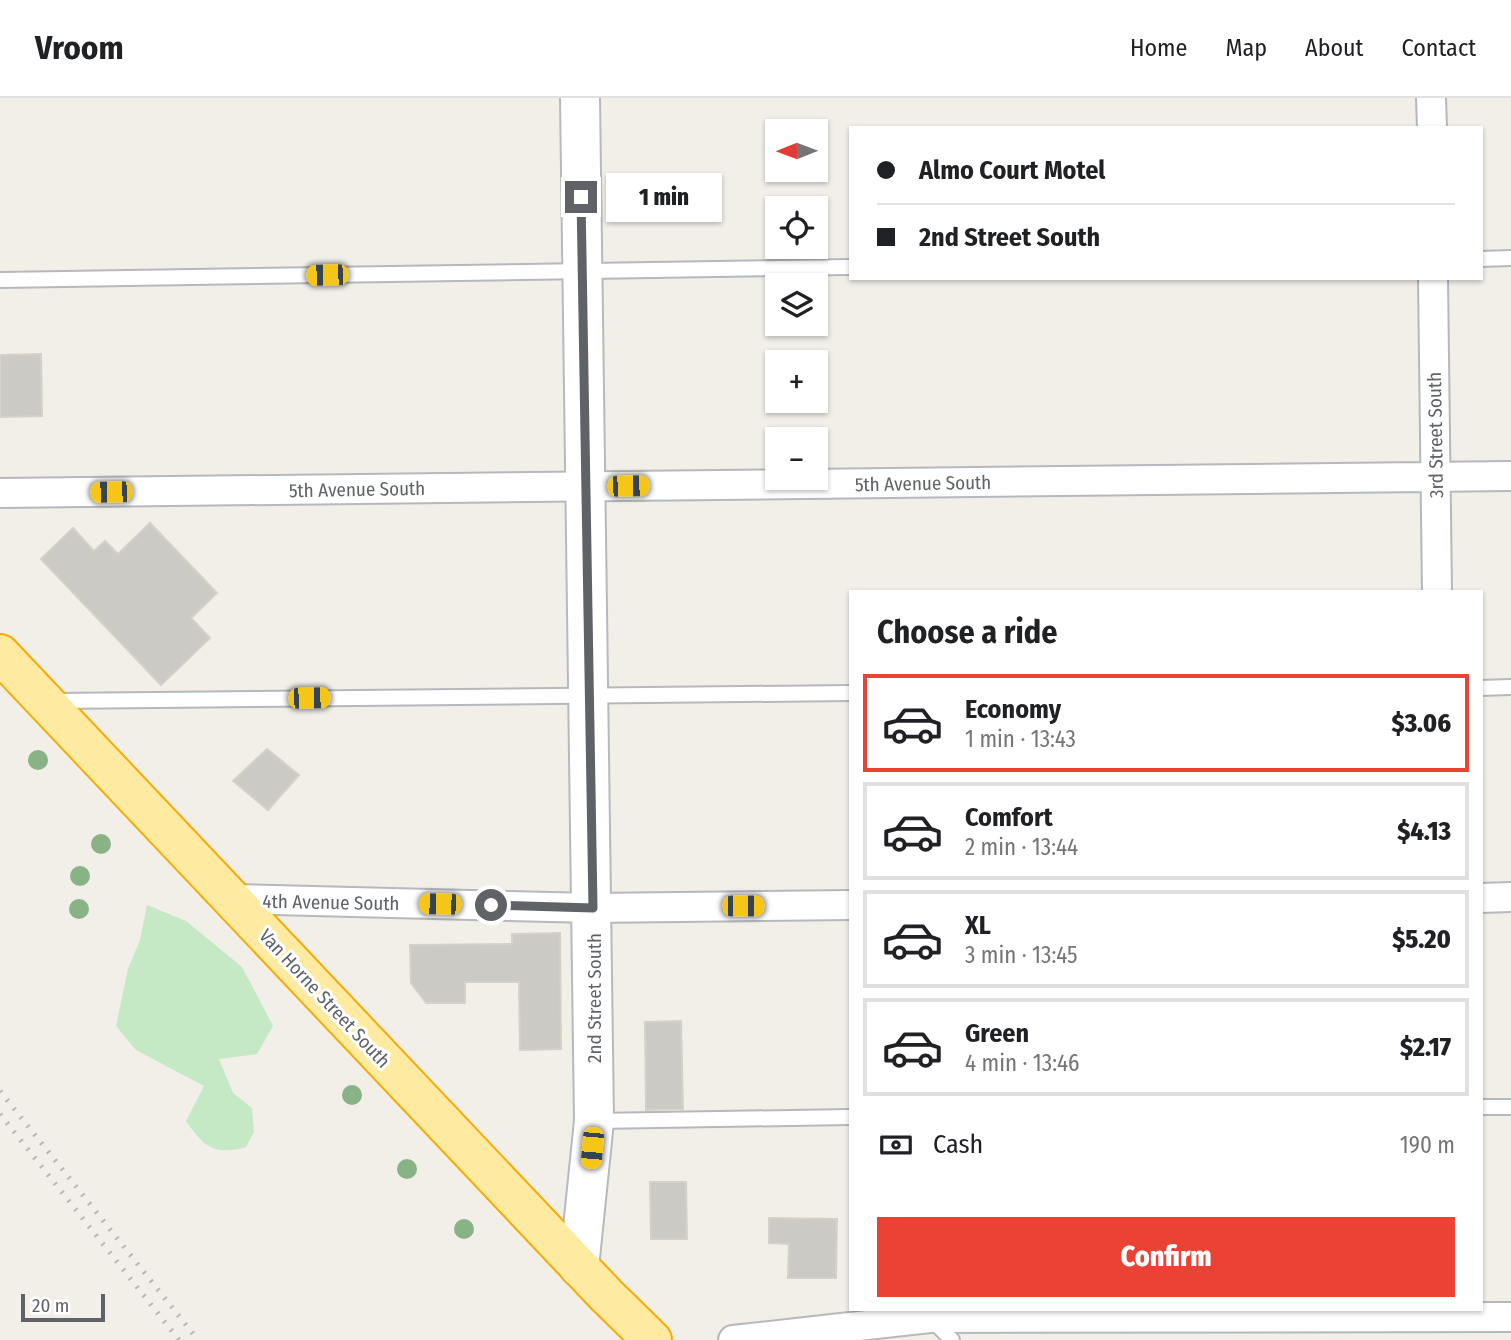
<!DOCTYPE html>
<html lang="en">
<head>
<meta charset="utf-8">
<style>
	:root { --surface:#fff; --page:#f2f2f2; --text:#202124; --muted:#757577; --line:#e0e0e0; --accent:#ea4335 }
	body { margin:0; font-family:"Fira Sans Condensed",sans-serif; background:var(--page); color:var(--text); height:100vh; display:flex; flex-direction:column; font-size:26px; white-space:nowrap }
	* { box-sizing:border-box; margin:0 }
	p { font-size:23px; color:var(--muted) }
	.icon { flex:none; width:38px; height:38px; fill:none; stroke:currentColor; stroke-width:2; stroke-linecap:round; stroke-linejoin:round }
	.map { position:relative; flex:1; overflow:hidden }
	.details { position:absolute; left:849px; top:492px; width:634px; height:721px; display:flex; flex-direction:column; background:var(--surface); border-radius:0px; box-shadow:0 2px 5px #0004 }
	.details>* { flex:none }
	.banner { position:absolute; left:849px; top:28px; width:634px; height:154px; border-radius:0px; box-shadow:0 2px 5px #0004; display:grid; align-content:center; height:154px; padding:0 28px; background:var(--surface) }
	.needle { width:46px; rotate:269deg }
	.buttons { position:absolute; left:765px; top:21px; display:grid; gap:14px }
	.buttons a { display:grid; place-items:center; width:63px; height:63px; border-radius:0px; background:var(--surface); box-shadow:0 2px 5px #0004; font-size:35px }
	.scale { position:absolute; left:21px; bottom:18px; width:84px; box-sizing:border-box; padding-left:7px; border:4px solid #5f6368; border-top:0; font-size:19px; line-height:24px; white-space:nowrap; color:#5f6368; -webkit-text-stroke:5px #fff; paint-order:stroke }
	.end { position:absolute; width:32px; height:32px; margin:-16px; border:9px solid #5f6368; background:#fff; box-shadow:0 0 0 4px #fff }
	.from { border-radius:50% }
	.bubble { position:absolute; height:49px; border-radius:0px; background:var(--surface); box-shadow:0 2px 5px #0004; font-size:23px; font-weight:800; line-height:49px; text-align:center }
	.car { position:absolute; width:21px; height:42px; margin:-21px -10px; border-radius:9px; box-shadow:0 0 5px 2px #0007; background:linear-gradient(#f5c518 24%,#345 0 40%,#f5c518 0 76%,#345 0 86%,#f5c518 0) }
	.banner b { display:flex; align-items:center; gap:24px; height:66px; font-size:26px }
	.banner b+b { border-top:2px solid var(--line) }
	.banner i { width:18px; height:18px; background:var(--text) }
	ul { padding:0; list-style:none }
	li { display:flex; align-items:center; gap:21px; height:98px; margin:0 14px 10px; padding:0 14px; border:4px solid var(--line); border-radius:0px }
	li div { flex:1 }
	li b { display:block; font-size:26px }
	li em { font-style:normal; font-weight:800 }
	li.current { border-color:var(--accent) }
	li>.icon { width:63px; height:63px; stroke-width:1.5 }
	h2 { padding:0 28px; font-size:32px; line-height:84px }
	.pay { display:flex; align-items:center; gap:18px; height:77px; padding:0 28px; font-size:26px }
	.pay p { margin-inline-start:auto }
	.cta { display:flex; gap:14px; margin-top:auto; padding:14px 28px }
	.cta a { flex:1; height:80px; border-radius:0px; background:var(--accent); color:#fff; font-size:28px; font-weight:800; line-height:80px; text-align:center }
	header { display:flex; align-items:center; gap:42px; box-sizing:border-box; height:98px; padding:0 35px; background:var(--surface); border-bottom:2px solid var(--line) }
	header strong { font-size:33px }
	nav { display:flex; gap:38px; margin-inline-start:auto; font-size:24px }
	.map>svg:first-child { display:block }
	.green { fill:#c5e8c5 }
	.building { fill:#cccac5; stroke:#d6d1c6; stroke-width:2 }
	.lines { fill:none; stroke-linecap:round; stroke-linejoin:round }
	.service-casing { stroke:#b5b8bc; stroke-width:18 }
	.minor-casing { stroke:#b5b8bc; stroke-width:32 }
	.secondary-casing { stroke:#b6babf; stroke-width:42 }
	.trunk-casing { stroke:#f9ab00; stroke-width:42 }
	.service { stroke:#fff; stroke-width:14 }
	.minor { stroke:#fff; stroke-width:28 }
	.secondary { stroke:#fff; stroke-width:38 }
	.trunk { stroke:#feeaa1; stroke-width:38 }
	.rail { stroke:#b6b7b8; stroke-width:5; stroke-dasharray:2 9; stroke-linecap:butt }
	.tree { fill:#89b387 }
	.route { stroke:#5f6368; stroke-width:9 }
	.labels { text-anchor:middle; stroke-width:6; stroke-linejoin:round; paint-order:stroke }
	.street-label { font-size:19px; fill:#5f6368; stroke:#fff }
</style>
</head>
<body>
<header>
<strong>Vroom</strong>
<nav><a>Home</a><a>Map</a><a>About</a><a>Contact</a></nav>
</header>
<div class="map">
<svg width="1511" height="1242" viewBox="0 0 1511 1242">
	<rect width="100%" height="100%" fill="#f1efe8"/>
	<path class="green" d="M147 807 186 823 242 869 273 928 257 956 219 961 233 995 252 1010 254 1034 246 1049C213 1058 204 1048 186 1023L204 988 136 952 116 928 128 871 140 842Z"/>
	<path class="building" d="M41 256 42 318 0 319V257Z
		M150 425 217 495 191 520 210 540 161 587 41 461 73 430 94 453 105 443 118 456Z
		M267 651 299 677 268 712 233 683Z
		M560 835 561 951 520 952 519 884H465V905H426L411 885 410 847 512 846V836Z
		M681 923 683 1011 646 1012 645 924Z
		M650 1084H686L687 1141H651Z
		M769 1120 837 1121 836 1180H788L789 1146 769 1145Z"/>
	<g class="lines">
		<g class="service-casing">
			<path id="service" d="M1480 161 1511 160
				M0 182 850 169
				M1480 590 1511 589
				M54 603 850 595
				M1480 1009H1511
				M596 1023 850 1019
				M931 1221 952 1242"/>
		</g>
		<g class="minor-casing">
			<path id="minor" d="M1431 0 1432 30
				M1433 180 1437 494
				M0 395 1511 378
				M1480 800 1511 799
				M232 801 593 810 850 807
				M733 1242 930 1220 1511 1219"/>
		</g>
		<g class="secondary-casing">
			<path id="secondary" d="M579 1169 594 1023 580 0"/>
		</g>
		<g class="trunk-casing">
			<path id="trunk" d="M0 556 606 1197 652 1242"/>
		</g>
		<use href="#service" class="service"/>
		<use href="#minor" class="minor"/>
		<use href="#secondary" class="secondary"/>
		<use href="#trunk" class="trunk"/>
		<path class="rail" d="M0 993 198 1242
			M0 1016 179 1242"/>
	</g>
	<g class="tree">
		<circle cx="38" cy="662" r="10"/>
		<circle cx="101" cy="746" r="10"/>
		<circle cx="80" cy="778" r="10"/>
		<circle cx="79" cy="811" r="10"/>
		<circle cx="352" cy="997" r="10"/>
		<circle cx="407" cy="1071" r="10"/>
		<circle cx="464" cy="1131" r="10"/>
	</g>
	<g class="lines">
		<path class="route" d="M491 807 593 810 581 99"/>
	</g>
	<g class="labels">
		<g class="street-label">
			<text transform="translate(1435 337) rotate(-91)" y="7">3rd Street South</text>
			<text transform="translate(923 385) rotate(-1)" y="7">5th Avenue South</text>
			<text transform="translate(357 391) rotate(-1)" y="7">5th Avenue South</text>
			<text transform="translate(331 804) rotate(1)" y="7">4th Avenue South</text>
			<text transform="translate(325 900) rotate(47)" y="7">Van Horne Street South</text>
			<text transform="translate(594 900) rotate(-90)" y="7">2nd Street South</text>
		</g>
	</g>
</svg>
<div class="buttons">
<a><svg class="needle" viewBox="-14 -14 28 28"><path d="M0-13l5 13h-10z" fill="#e53935"/><path d="M0 13l5-13h-10z" fill="#757577"/></svg></a>
<a><svg class="icon" aria-label="locate" viewBox="0 0 24 24"><circle cx="12" cy="12" r="6"/><path d="M12 2v4M12 18v4M2 12h4M18 12h4"/></svg></a>
<a><svg class="icon" aria-label="layers" viewBox="0 0 24 24"><path d="M12 4l9 5-9 5-9-5zM3 14l9 5 9-5"/></svg></a>
<a>+</a>
<a>−</a>
</div>
<div class="scale">20 m</div>
<i class="end from" style="left:491px;top:807px"></i>
<i class="end" style="left:581px;top:99px"></i>
<div class="bubble" style="left:606px;top:75px;width:116px">1 min</div>
<i class="car" style="left:327px;top:177px;rotate:269deg"></i>
<i class="car" style="left:628px;top:388px;rotate:89deg"></i>
<i class="car" style="left:111px;top:394px;rotate:269deg"></i>
<i class="car" style="left:309px;top:600px;rotate:89deg"></i>
<i class="car" style="left:440px;top:806px;rotate:271deg"></i>
<i class="car" style="left:743px;top:808px;rotate:90deg"></i>
<i class="car" style="left:592px;top:1050px;rotate:185deg"></i>
<div class="banner">
<b><i class="from"></i>Almo Court Motel</b>
<b><i></i>2nd Street South</b>
</div>
<section class="details">
<h2>Choose a ride</h2>
<ul>
<li class="current"><svg class="icon" aria-label="car" viewBox="0 0 24 24"><path d="M5 17H2v-5l4-1 3-4h7l3 4 3 1v5h-3M9 17h6M6 11h13"/><circle cx="7" cy="17" r="2"/><circle cx="17" cy="17" r="2"/></svg><div><b>Economy</b><p>1 min · 13:43</p></div><em>$3.06</em></li>
<li><svg class="icon" aria-label="car" viewBox="0 0 24 24"><path d="M5 17H2v-5l4-1 3-4h7l3 4 3 1v5h-3M9 17h6M6 11h13"/><circle cx="7" cy="17" r="2"/><circle cx="17" cy="17" r="2"/></svg><div><b>Comfort</b><p>2 min · 13:44</p></div><em>$4.13</em></li>
<li><svg class="icon" aria-label="car" viewBox="0 0 24 24"><path d="M5 17H2v-5l4-1 3-4h7l3 4 3 1v5h-3M9 17h6M6 11h13"/><circle cx="7" cy="17" r="2"/><circle cx="17" cy="17" r="2"/></svg><div><b>XL</b><p>3 min · 13:45</p></div><em>$5.20</em></li>
<li><svg class="icon" aria-label="car" viewBox="0 0 24 24"><path d="M5 17H2v-5l4-1 3-4h7l3 4 3 1v5h-3M9 17h6M6 11h13"/><circle cx="7" cy="17" r="2"/><circle cx="17" cy="17" r="2"/></svg><div><b>Green</b><p>4 min · 13:46</p></div><em>$2.17</em></li>
</ul>
<div class="pay"><svg class="icon" aria-label="cash" viewBox="0 0 24 24"><path d="M3 7h18v10H3z"/><circle cx="12" cy="12" r="2"/></svg>Cash<p>190 m</p></div>
<div class="cta"><a>Confirm</a></div>
</section>
</div>
</body>
</html>
